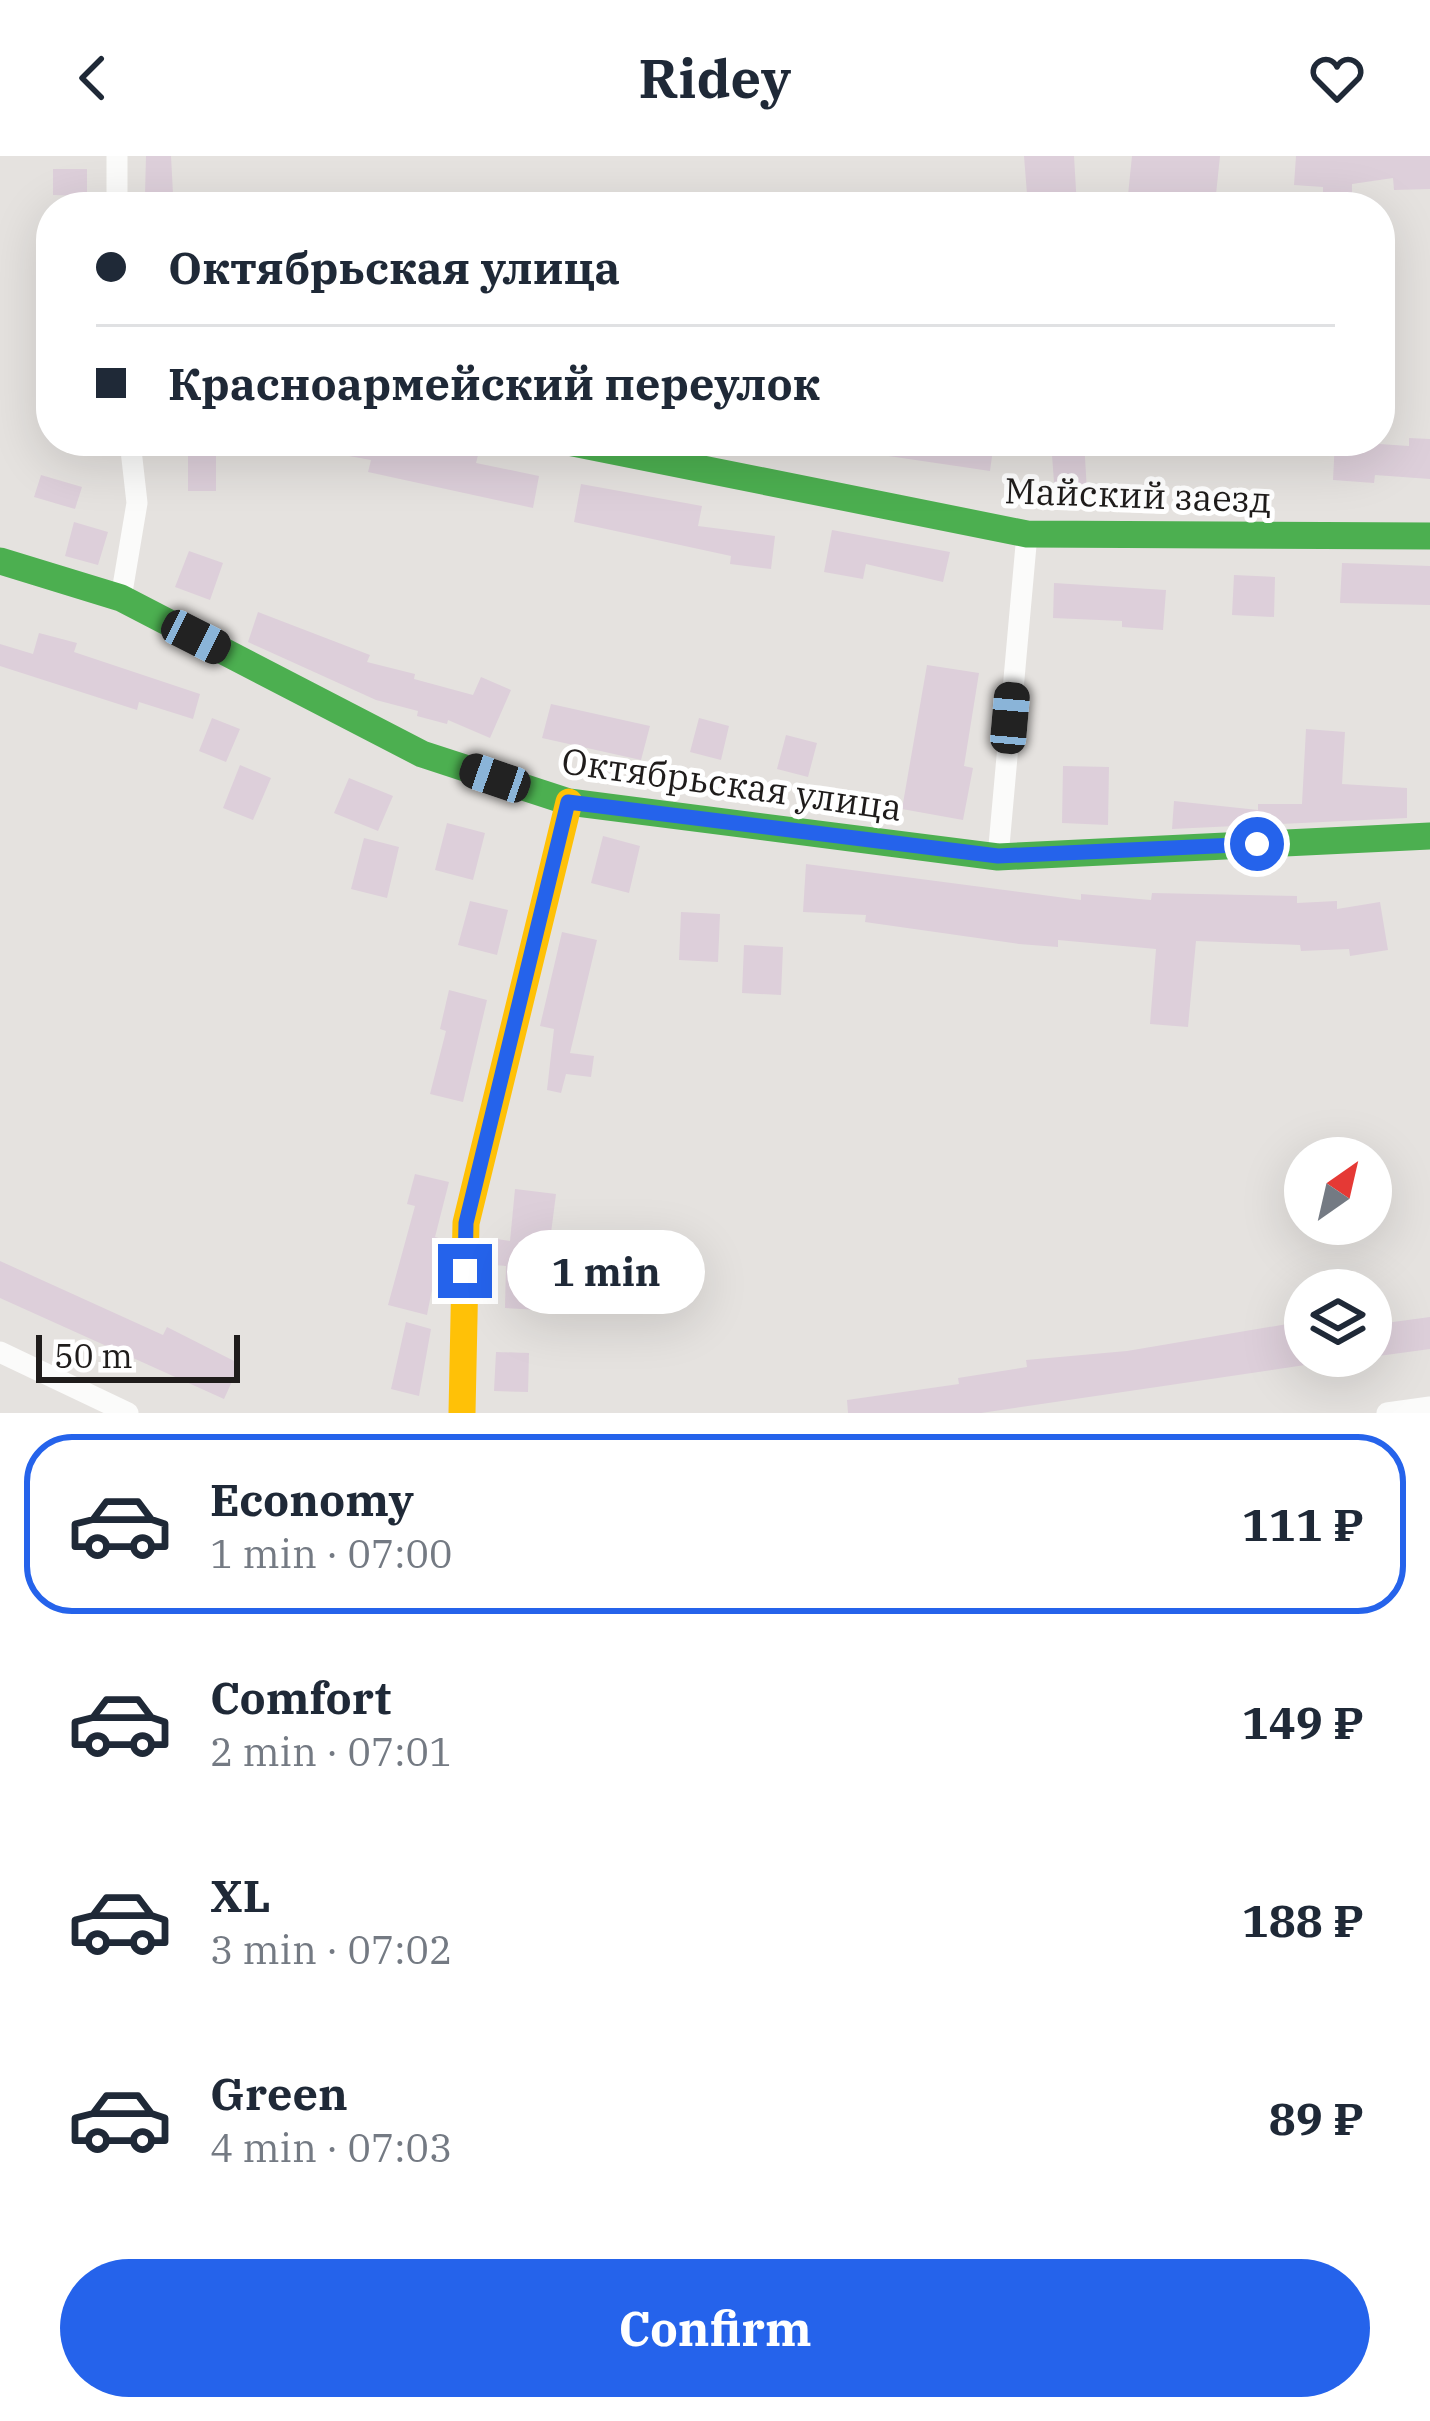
<!DOCTYPE html>
<html lang="en">
<head>
<meta charset="utf-8">
<style>
	:root { --surface:#fff; --page:#f2f2f3; --text:#1f2937; --muted:#747a83; --line:#e0e1e3; --accent:#2563eb }
	body { margin:0; font-family:"IBM Plex Serif",serif; background:var(--page); color:var(--text); height:100vh; display:flex; flex-direction:column; font-size:45px; white-space:nowrap }
	* { box-sizing:border-box; margin:0 }
	p { font-size:39px; color:var(--muted) }
	.icon { flex:none; width:66px; height:66px; fill:none; stroke:currentColor; stroke-width:2; stroke-linecap:round; stroke-linejoin:round }
	.map { position:relative; height:1257px; overflow:hidden }
	.drawer { display:flex; flex-direction:column; background:var(--surface); flex:1 }
	.drawer>* { flex:none }
	.top-card { position:absolute; left:36px; top:36px; width:1359px; height:264px; border-radius:48px; box-shadow:0 12px 48px #0002; display:grid; align-content:center; height:264px; padding:0 60px; background:var(--surface) }
	.needle { width:78px; rotate:34deg }
	.buttons { position:absolute; left:1284px; top:981px; display:grid; gap:24px }
	.buttons a { display:grid; place-items:center; width:108px; height:108px; border-radius:50%; background:var(--surface); box-shadow:0 12px 48px #0002; font-size:60px }
	.scale { position:absolute; left:36px; bottom:30px; width:204px; box-sizing:border-box; padding-left:12px; border:6px solid #1f1c1b; border-top:0; font-size:33px; line-height:42px; white-space:nowrap; color:#1f1c1b; -webkit-text-stroke:9px #fff; paint-order:stroke }
	.end { position:absolute; width:54px; height:54px; margin:-27px; border:15px solid #2563eb; background:#fff; box-shadow:0 0 0 6px #fff }
	.from { border-radius:50% }
	.bubble { position:absolute; height:84px; border-radius:42px; background:var(--surface); box-shadow:0 12px 48px #0002; font-size:39px; font-weight:800; line-height:84px; text-align:center }
	.car { position:absolute; width:36px; height:72px; margin:-36px -18px; border-radius:15px; box-shadow:0 0 9px 3px #0007; background:linear-gradient(#222 24%,#8ab4d8 0 40%,#222 0 76%,#8ab4d8 0 86%,#222 0) }
	.top-card b { display:flex; align-items:center; gap:42px; height:114px; font-size:45px }
	.top-card b+b { border-top:3px solid var(--line) }
	.top-card i { width:30px; height:30px; background:var(--text) }
	ul { padding:21px 0 0; list-style:none }
	li { display:flex; align-items:center; gap:36px; height:180px; margin:0 24px 18px; padding:0 36px; border:6px solid transparent; border-radius:48px }
	li div { flex:1 }
	li b { display:block; font-size:45px }
	li em { font-style:normal; font-weight:800 }
	li.current { border-color:var(--accent) }
	li>.icon { width:108px; height:108px; stroke-width:1.5 }
	.button { display:flex; gap:24px; margin-top:auto; padding:24px 60px }
	.button a { flex:1; height:138px; border-radius:72px; background:var(--accent); color:#fff; font-size:48px; font-weight:800; line-height:138px; text-align:center }
	header { display:flex; justify-content:space-between; align-items:center; height:156px; padding:0 60px; background:var(--surface); font-size:54px; font-weight:800 }
	.map>svg:first-child { display:block }
	.building { fill:#ddcfda }
	.lines { fill:none; stroke-linecap:round; stroke-linejoin:round }
	.street { stroke:#fbfbfa; stroke-width:21 }
	.fast { stroke:#4caf50; stroke-width:27 }
	.slow { stroke:#ffc107; stroke-width:27 }
	.route { stroke:#2563eb; stroke-width:15 }
	.labels { text-anchor:middle; stroke-width:10; stroke-linejoin:round; paint-order:stroke }
	.street-label { font-size:36px; fill:#1f1c1b; stroke:#fff }
</style>
</head>
<body>
<header><svg class="icon" aria-label="back" viewBox="0 0 24 24"><path d="M15 5l-7 7 7 7"/></svg>Ridey<svg class="icon" aria-label="heart" viewBox="0 0 24 24"><path d="M12 20l-8-8c-3-5 5-10 8-4 3-6 11-1 8 4z"/></svg></header>
<div class="map">
<svg width="1430" height="1257" viewBox="0 0 1430 1257">
	<rect width="100%" height="100%" fill="#e5e2df"/>
	<path class="building" d="M146 0H171L173 38H145Z
		M1024 0H1074L1077 51H1028Z
		M1132 0H1220L1215 48 1181 44 1180 51H1152L1153 41 1128 39Z
		M1296 0H1430V33L1394 34 1393 22 1352 28V51H1323V31L1294 29Z
		M53 13H87V40L53 39Z
		M1409 282 1430 283V323L1375 319 1374 327 1333 324 1335 285 1409 290Z
		M328 285H420L478 299 476 307 539 320 533 352 368 316 371 304 327 296Z
		M876 285H994L990 315 875 298Z
		M1051 285H1084L1088 352 1056 354Z
		M188 289H216V335H188Z
		M41 319 82 331 75 353 34 341Z
		M581 328 702 350 698 370 775 380 771 413 730 408 731 400 574 366Z
		M74 366 108 376 98 409 65 400Z
		M832 374 950 396 943 426 866 408 863 423 824 416Z
		M189 395 223 407 210 444 175 431Z
		M1342 407 1430 410V449L1340 447Z
		M1234 419 1275 421 1274 461 1232 459Z
		M1054 427 1166 434 1163 474 1122 471V465L1053 462Z
		M258 456 370 499 367 506 415 518 414 523 473 539 481 521 511 534 490 582 448 564 447 568 417 560 418 555 376 544 248 486Z
		M39 477 77 487 74 496 200 538 193 563 139 546 137 554 0 510V488L33 498Z
		M927 509 979 517 964 610 973 612 963 664 902 653Z
		M551 548 650 570 641 604 542 582Z
		M212 562 240 573 226 606 199 595Z
		M699 562 729 570 721 604 690 596Z
		M1306 573 1345 576 1342 628 1407 632V662L1172 673 1174 645 1258 654V648H1302Z
		M786 579 817 587 808 621 777 613Z
		M240 609 271 622 253 664 223 652Z
		M1063 610 1109 611 1108 669 1062 667Z
		M349 622 393 640 378 675 334 657Z
		M447 667 485 677 473 724 435 714Z
		M603 680 640 690 629 737 591 727Z
		M364 682 399 691 387 742 351 733Z
		M806 708 1081 744V738L1151 744 1152 737 1297 740V747L1337 745V753L1380 746 1388 794 1350 800 1349 793 1301 795 1300 789 1196 785 1188 871 1150 868 1156 793 1058 784V791L1019 788 865 766 866 759 803 756Z
		M470 745 508 754 497 799 458 789Z
		M681 756 720 758 718 806 679 804Z
		M562 776 597 784 570 897 594 900 591 921 566 918 561 937 547 934 554 873 540 870Z
		M744 789 783 791 781 839 742 837Z
		M449 834 487 844 463 946 430 938 446 875 440 873Z
		M415 1018 449 1026 435 1081 442 1083 427 1159 388 1149 415 1050 407 1048Z
		M515 1033 556 1038 551 1077 537 1076 532 1119 541 1120 539 1154 505 1152 506 1110 494 1109 497 1083 510 1085Z
		M0 1105 163 1179 167 1171 240 1208 224 1243 0 1142Z
		M1430 1161V1193L1371 1201V1169Z
		M1305 1165V1209L981 1257H848L847 1244 959 1228 958 1222 1027 1211 1026 1204 1127 1195Z
		M406 1166 431 1173 419 1240 391 1233Z
		M496 1196 529 1197 528 1236 494 1235Z"/>
	<g class="lines">
		<path class="street" d="M117 51V0
			M121 442 137 347 130 285
			M998 701 1027 378
			M0 1196 128 1257
			M1387 1257 1430 1251"/>
		<path class="fast" d="M563 285 1027 378 1430 380
			M0 405 121 442 422 598 569 646 998 701 1430 680"/>
		<path class="slow" d="M462 1257 466 1067 569 646"/>
	</g>
	<g class="lines">
		<path class="route" d="M465 1115 466 1067 568 646 998 700 1257 688"/>
	</g>
	<g class="labels">
		<g class="street-label">
			<text transform="translate(1138 339) rotate(2)" y="13">Майский заезд</text>
			<text transform="translate(732 628) rotate(8)" y="13">Октябрьская улица</text>
		</g>
	</g>
</svg>
<div class="buttons">
<a><svg class="needle" viewBox="-14 -14 28 28"><path d="M0-13l5 13h-10z" fill="#e53935"/><path d="M0 13l5-13h-10z" fill="#747a83"/></svg></a>
<a><svg class="icon" aria-label="layers" viewBox="0 0 24 24"><path d="M12 4l9 5-9 5-9-5zM3 14l9 5 9-5"/></svg></a>
</div>
<div class="scale">50 m</div>
<i class="end from" style="left:1257px;top:688px"></i>
<i class="end" style="left:465px;top:1115px"></i>
<div class="bubble" style="left:507px;top:1074px;width:198px">1 min</div>
<i class="car" style="left:196px;top:481px;rotate:117deg"></i>
<i class="car" style="left:1010px;top:562px;rotate:5deg"></i>
<i class="car" style="left:495px;top:622px;rotate:289deg"></i>
<div class="top-card">
<b><i class="from"></i>Октябрьская улица</b>
<b><i></i>Красноармейский переулок</b>
</div>
</div>
<section class="drawer">
<ul>
<li class="current"><svg class="icon" aria-label="car" viewBox="0 0 24 24"><path d="M5 17H2v-5l4-1 3-4h7l3 4 3 1v5h-3M9 17h6M6 11h13"/><circle cx="7" cy="17" r="2"/><circle cx="17" cy="17" r="2"/></svg><div><b>Economy</b><p>1 min · 07:00</p></div><em>111 ₽</em></li>
<li><svg class="icon" aria-label="car" viewBox="0 0 24 24"><path d="M5 17H2v-5l4-1 3-4h7l3 4 3 1v5h-3M9 17h6M6 11h13"/><circle cx="7" cy="17" r="2"/><circle cx="17" cy="17" r="2"/></svg><div><b>Comfort</b><p>2 min · 07:01</p></div><em>149 ₽</em></li>
<li><svg class="icon" aria-label="car" viewBox="0 0 24 24"><path d="M5 17H2v-5l4-1 3-4h7l3 4 3 1v5h-3M9 17h6M6 11h13"/><circle cx="7" cy="17" r="2"/><circle cx="17" cy="17" r="2"/></svg><div><b>XL</b><p>3 min · 07:02</p></div><em>188 ₽</em></li>
<li><svg class="icon" aria-label="car" viewBox="0 0 24 24"><path d="M5 17H2v-5l4-1 3-4h7l3 4 3 1v5h-3M9 17h6M6 11h13"/><circle cx="7" cy="17" r="2"/><circle cx="17" cy="17" r="2"/></svg><div><b>Green</b><p>4 min · 07:03</p></div><em>89 ₽</em></li>
</ul>
<div class="button"><a>Confirm</a></div>
</section>
</body>
</html>
